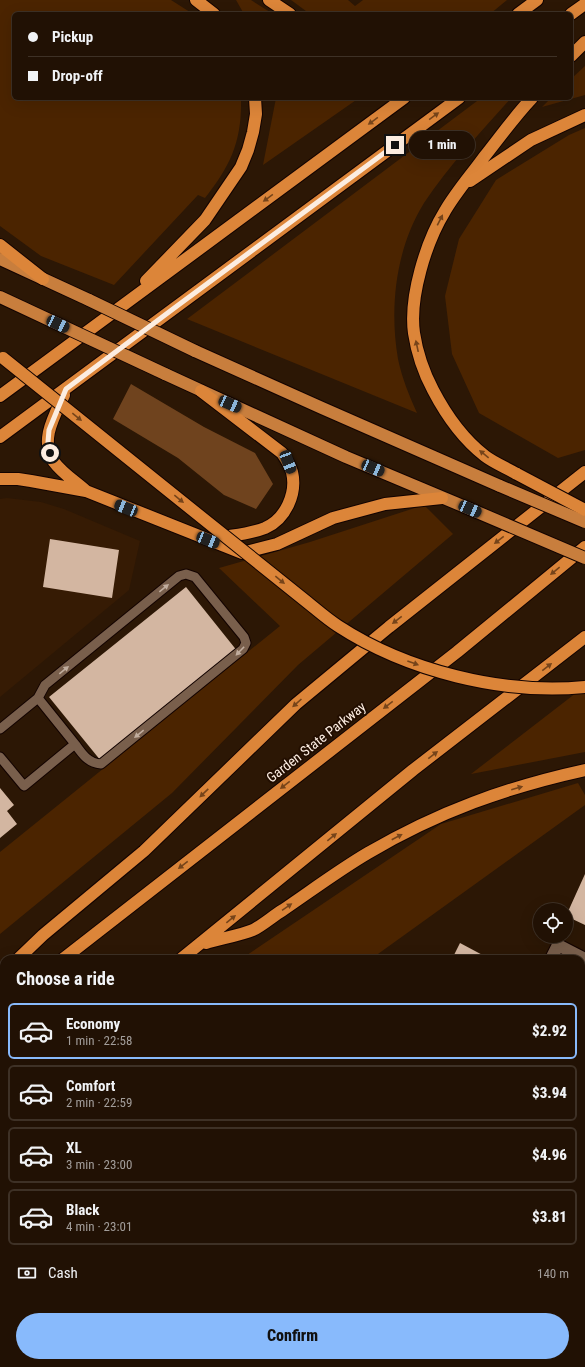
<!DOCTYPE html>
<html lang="en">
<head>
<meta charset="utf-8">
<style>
	:root { --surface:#211104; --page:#2d1f13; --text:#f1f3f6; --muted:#a29d9a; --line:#3e3126; --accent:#88bafc }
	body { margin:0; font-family:"Roboto Condensed",sans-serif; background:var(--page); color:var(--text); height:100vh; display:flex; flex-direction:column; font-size:15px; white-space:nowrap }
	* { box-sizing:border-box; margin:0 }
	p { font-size:13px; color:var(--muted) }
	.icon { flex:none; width:22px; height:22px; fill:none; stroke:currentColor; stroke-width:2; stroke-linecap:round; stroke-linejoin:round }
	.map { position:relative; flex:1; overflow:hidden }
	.panel { position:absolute; left:0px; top:955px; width:585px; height:412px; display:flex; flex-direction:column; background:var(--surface); border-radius:12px 12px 0 0; box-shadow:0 4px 16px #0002,0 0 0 1px var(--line) }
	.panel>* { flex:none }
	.hud { position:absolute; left:12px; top:12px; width:561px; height:88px; border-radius:6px; box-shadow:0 4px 16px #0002,0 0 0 1px var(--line); display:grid; align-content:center; height:88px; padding:0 16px; background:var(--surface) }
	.fabs { position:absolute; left:533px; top:903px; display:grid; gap:8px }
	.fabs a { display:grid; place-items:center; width:40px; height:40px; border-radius:50%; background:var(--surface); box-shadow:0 4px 16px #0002,0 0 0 1px var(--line); font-size:20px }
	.end { position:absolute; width:18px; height:18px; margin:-9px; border:5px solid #fcede1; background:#111; box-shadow:0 0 0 2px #111 }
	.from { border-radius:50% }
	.bubble { position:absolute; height:28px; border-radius:14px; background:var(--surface); box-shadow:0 4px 16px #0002,0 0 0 1px var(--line); font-size:13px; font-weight:800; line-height:28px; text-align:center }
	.car { position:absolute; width:12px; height:24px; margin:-12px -6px; border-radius:5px; box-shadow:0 0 3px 1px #0007; background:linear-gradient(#222 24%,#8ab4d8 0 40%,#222 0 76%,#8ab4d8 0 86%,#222 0) }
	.hud b { display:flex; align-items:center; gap:14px; height:38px; font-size:15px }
	.hud b+b { border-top:1px solid var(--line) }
	.hud i { width:10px; height:10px; background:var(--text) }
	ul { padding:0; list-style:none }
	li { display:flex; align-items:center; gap:12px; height:56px; margin:0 8px 6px; padding:0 8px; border:2px solid var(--line); border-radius:6px }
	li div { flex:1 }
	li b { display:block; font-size:15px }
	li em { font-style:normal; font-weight:800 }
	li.current { border-color:var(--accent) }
	li>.icon { width:36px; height:36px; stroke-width:1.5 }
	h2 { padding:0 16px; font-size:18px; line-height:48px }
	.pay { display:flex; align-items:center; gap:10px; height:44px; padding:0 16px; font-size:15px }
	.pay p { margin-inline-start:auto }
	.action { display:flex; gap:8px; margin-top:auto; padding:8px 16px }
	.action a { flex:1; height:46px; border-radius:24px; background:var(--accent); color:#111; font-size:16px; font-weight:800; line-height:46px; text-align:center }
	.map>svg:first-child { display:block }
	.built { fill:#361b04 }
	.green { fill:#4b2400 }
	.forest { fill:#6f431e }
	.building { fill:#d3b6a1 }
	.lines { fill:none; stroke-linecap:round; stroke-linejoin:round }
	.service-casing { stroke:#130300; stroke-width:11 }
	.minor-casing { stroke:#130300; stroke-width:14 }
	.trunk-casing { stroke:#130300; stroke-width:14 }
	.motorway-casing { stroke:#130300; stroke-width:14 }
	.service { stroke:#795f4c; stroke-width:9 }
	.minor { stroke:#795f4c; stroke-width:12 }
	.trunk { stroke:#c87e3d; stroke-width:12 }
	.motorway { stroke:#dc8539; stroke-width:12 }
	.trunk-bridge-casing { stroke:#130300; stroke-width:14; stroke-linecap:butt }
	.motorway-bridge-casing { stroke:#130300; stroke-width:14; stroke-linecap:butt }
	.trunk-bridge { stroke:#c87e3d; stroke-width:12 }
	.motorway-bridge { stroke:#dc8539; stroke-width:12 }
	.oneway { fill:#76441a }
	.oneway2 { fill:#c1ad9e }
	.route { stroke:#fcede1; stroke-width:5 }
	.labels { text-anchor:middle; stroke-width:4; stroke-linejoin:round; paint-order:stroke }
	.street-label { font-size:14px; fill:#fcede1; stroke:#220e00 }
</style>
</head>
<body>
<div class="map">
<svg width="585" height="1367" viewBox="0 0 585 1367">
	<rect width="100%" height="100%" fill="#2c1705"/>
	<path class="built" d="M7 498 41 502 64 509 140 541 129 590 0 697V499Z"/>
	<path class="green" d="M0 0H171L193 14H14V98H241C242 141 231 165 205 198L198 195 114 285 41 256 0 226Z
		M236 0H251L273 14H244Z
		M291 0H348L355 6 363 0H507L490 14H310Z
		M585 66V95L542 107 551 98H571V79Z
		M276 98H359L263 165Z
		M481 98H511C481 132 449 165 424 203 396 248 389 307 398 359 402 378 409 395 417 413L187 319Z
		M585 128V450L558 458 479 413 452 354 445 296 459 239 496 180 569 135Z
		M424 505 453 534 298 665 172 793 0 934V852L280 626 219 568 310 542Z
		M585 686V752L471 774Z
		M578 783 585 795V805L371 959H241L441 824Z
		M4 1119V1224L0 1227V1122Z"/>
	<path class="forest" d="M131 384 204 427 255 453 273 484 256 509 224 495 178 458 113 419Z"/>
	<path class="building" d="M50 539 119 550 112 598 43 587Z
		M186 587 238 652 101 761 49 697Z
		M0 788 14 805 7 811 17 824 0 838Z
		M585 874V925L566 916Z
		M460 943 490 959H452Z
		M581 994 585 996V1066L581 1064Z
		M581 1122 585 1124V1131L581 1139Z
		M4 1290V1363H16L11 1367H0V1293Z
		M585 1331V1367H568L570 1363H581V1339Z
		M279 1363H333L331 1367H287Z
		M400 1363H473L471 1367H398Z"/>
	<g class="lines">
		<g class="service-casing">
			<path id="service" d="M38 698 45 685 179 576 186 574 195 577 244 637 246 643 243 649 101 764C88 763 82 754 75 744
				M0 729 38 698 75 744 24 786 0 757"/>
		</g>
		<g class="minor-casing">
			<path id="minor" d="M551 959 558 945 585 959
				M212 1363 220 1367
				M58 1367 64 1363
				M359 1367 361 1363"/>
		</g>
		<g class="trunk-casing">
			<path id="trunk" d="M0 259 89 300
				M0 297 58 324
				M195 351 322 408 500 486
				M165 374 346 457 470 509"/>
		</g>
		<g class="motorway-casing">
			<path id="motorway" d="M196 0 214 14
				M269 0 290 14
				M518 14 537 0
				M571 14 585 4
				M571 56 585 42
				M470 181 531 140 585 115
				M0 245 43 279
				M146 281 205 220 241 167 248 150 253 132 256 114 255 98
				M201 391 282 453C286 459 290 465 292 472 297 493 286 519 265 528 250 534 233 535 217 538
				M64 395C55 415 39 440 54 462 62 473 76 482 86 491
				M0 396 404 98
				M0 437 459 98
				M517 474C507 468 494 463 485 456 463 439 446 415 433 390 424 373 417 353 414 333 409 297 426 242 445 211 456 192 471 175 484 157 500 137 514 117 532 98
				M0 479H18L31 481 86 491 242 553 277 544 333 518 385 504 442 498
				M206 943C219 939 241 935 253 930 263 925 273 916 283 910 311 891 339 870 368 853 438 812 507 787 585 770
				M18 959 43 935 144 851 296 704 389 627 585 472
				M63 959 457 652 585 547
				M181 959 413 770 585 637
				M0 976 4 972
				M0 1007 4 1004
				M0 1098 4 1095"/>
		</g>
		<use href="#service" class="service"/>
		<use href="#minor" class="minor"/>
		<use href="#trunk" class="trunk"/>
		<use href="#motorway" class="motorway"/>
		<g class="trunk-bridge-casing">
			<path id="trunk-bridge" d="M89 300 195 351
				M58 324 165 374
				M500 486 585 522
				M470 509 585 558"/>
		</g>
		<g class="motorway-bridge-casing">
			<path id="motorway-bridge" d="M3 358 307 602C317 610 327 619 338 626 407 671 503 695 585 687
				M517 474 585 510"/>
		</g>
		<use href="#trunk-bridge" class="trunk-bridge"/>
		<use href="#motorway-bridge" class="motorway-bridge"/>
	</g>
	<defs><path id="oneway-solid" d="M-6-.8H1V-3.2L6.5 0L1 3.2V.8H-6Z"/></defs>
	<g class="oneway">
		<use href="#oneway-solid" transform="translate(434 116) rotate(-36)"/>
		<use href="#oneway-solid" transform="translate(373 121) rotate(144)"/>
		<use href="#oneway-solid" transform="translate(268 198) rotate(144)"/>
		<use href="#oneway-solid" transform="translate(440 220) rotate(-63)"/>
		<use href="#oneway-solid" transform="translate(417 346) rotate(-102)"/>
		<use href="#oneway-solid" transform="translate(77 417) rotate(39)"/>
		<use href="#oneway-solid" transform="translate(484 454) rotate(-141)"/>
		<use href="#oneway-solid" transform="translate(179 499) rotate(39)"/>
		<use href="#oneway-solid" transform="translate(499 540) rotate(142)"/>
		<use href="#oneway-solid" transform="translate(555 571) rotate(141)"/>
		<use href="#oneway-solid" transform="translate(280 580) rotate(39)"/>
		<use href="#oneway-solid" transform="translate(397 620) rotate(142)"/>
		<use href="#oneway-solid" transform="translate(413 663) rotate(20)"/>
		<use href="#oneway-solid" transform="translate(547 667) rotate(-38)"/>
		<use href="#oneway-solid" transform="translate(297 703) rotate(138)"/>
		<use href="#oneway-solid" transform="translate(388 705) rotate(142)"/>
		<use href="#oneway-solid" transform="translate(433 755) rotate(-38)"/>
		<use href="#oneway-solid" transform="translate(285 785) rotate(142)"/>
		<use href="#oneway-solid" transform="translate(517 788) rotate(-16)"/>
		<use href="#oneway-solid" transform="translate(204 793) rotate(136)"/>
		<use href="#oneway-solid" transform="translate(332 837) rotate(-39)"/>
		<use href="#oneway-solid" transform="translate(397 837) rotate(-28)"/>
		<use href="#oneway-solid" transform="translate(183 865) rotate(142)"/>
		<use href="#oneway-solid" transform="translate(287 907) rotate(-34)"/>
		<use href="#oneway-solid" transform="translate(231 919) rotate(-39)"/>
	</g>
	<g class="oneway2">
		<use href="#oneway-solid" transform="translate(164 588) rotate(-39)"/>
		<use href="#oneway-solid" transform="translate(240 651) rotate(134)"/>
		<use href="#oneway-solid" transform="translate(64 670) rotate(-39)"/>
		<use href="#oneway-solid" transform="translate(139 734) rotate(141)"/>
	</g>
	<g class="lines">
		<path class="route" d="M50 453 48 442 49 430 66 389 177 306 395 145"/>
	</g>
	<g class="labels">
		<g class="street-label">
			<text transform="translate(316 742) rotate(-38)" y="5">Garden State Parkway</text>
		</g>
	</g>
</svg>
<div class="fabs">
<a><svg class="icon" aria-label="locate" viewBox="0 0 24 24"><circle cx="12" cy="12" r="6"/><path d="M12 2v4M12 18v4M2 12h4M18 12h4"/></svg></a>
</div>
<i class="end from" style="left:50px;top:453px"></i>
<i class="end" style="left:395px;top:145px"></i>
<div class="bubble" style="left:409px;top:131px;width:66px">1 min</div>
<i class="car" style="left:58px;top:324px;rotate:115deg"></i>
<i class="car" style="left:230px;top:404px;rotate:114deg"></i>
<i class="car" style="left:288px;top:462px;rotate:159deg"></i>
<i class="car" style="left:373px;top:468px;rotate:113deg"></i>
<i class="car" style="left:126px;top:508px;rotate:292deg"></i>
<i class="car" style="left:470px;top:509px;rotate:114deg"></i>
<i class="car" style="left:208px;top:540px;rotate:112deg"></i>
<div class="hud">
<b><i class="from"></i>Pickup</b>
<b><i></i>Drop-off</b>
</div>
<section class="panel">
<h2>Choose a ride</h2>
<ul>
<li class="current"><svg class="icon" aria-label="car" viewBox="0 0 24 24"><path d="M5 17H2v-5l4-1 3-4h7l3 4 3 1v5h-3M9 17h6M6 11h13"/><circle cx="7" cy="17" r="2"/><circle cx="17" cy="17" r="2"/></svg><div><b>Economy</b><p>1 min · 22:58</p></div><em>$2.92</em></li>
<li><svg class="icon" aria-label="car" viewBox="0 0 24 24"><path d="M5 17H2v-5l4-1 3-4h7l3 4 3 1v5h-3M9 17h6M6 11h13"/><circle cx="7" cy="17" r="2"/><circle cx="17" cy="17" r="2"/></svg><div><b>Comfort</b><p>2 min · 22:59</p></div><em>$3.94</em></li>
<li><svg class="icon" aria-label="car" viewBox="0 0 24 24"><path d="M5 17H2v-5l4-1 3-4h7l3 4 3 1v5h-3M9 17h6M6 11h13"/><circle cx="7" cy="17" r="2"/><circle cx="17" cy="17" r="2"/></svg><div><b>XL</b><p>3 min · 23:00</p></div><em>$4.96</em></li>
<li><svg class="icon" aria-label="car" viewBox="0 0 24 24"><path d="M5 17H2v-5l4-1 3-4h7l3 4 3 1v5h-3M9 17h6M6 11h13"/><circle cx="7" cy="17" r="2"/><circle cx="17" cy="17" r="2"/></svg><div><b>Black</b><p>4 min · 23:01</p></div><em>$3.81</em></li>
</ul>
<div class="pay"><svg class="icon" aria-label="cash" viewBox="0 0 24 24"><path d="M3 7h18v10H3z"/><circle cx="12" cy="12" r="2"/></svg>Cash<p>140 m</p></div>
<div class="action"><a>Confirm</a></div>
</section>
</div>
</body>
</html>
